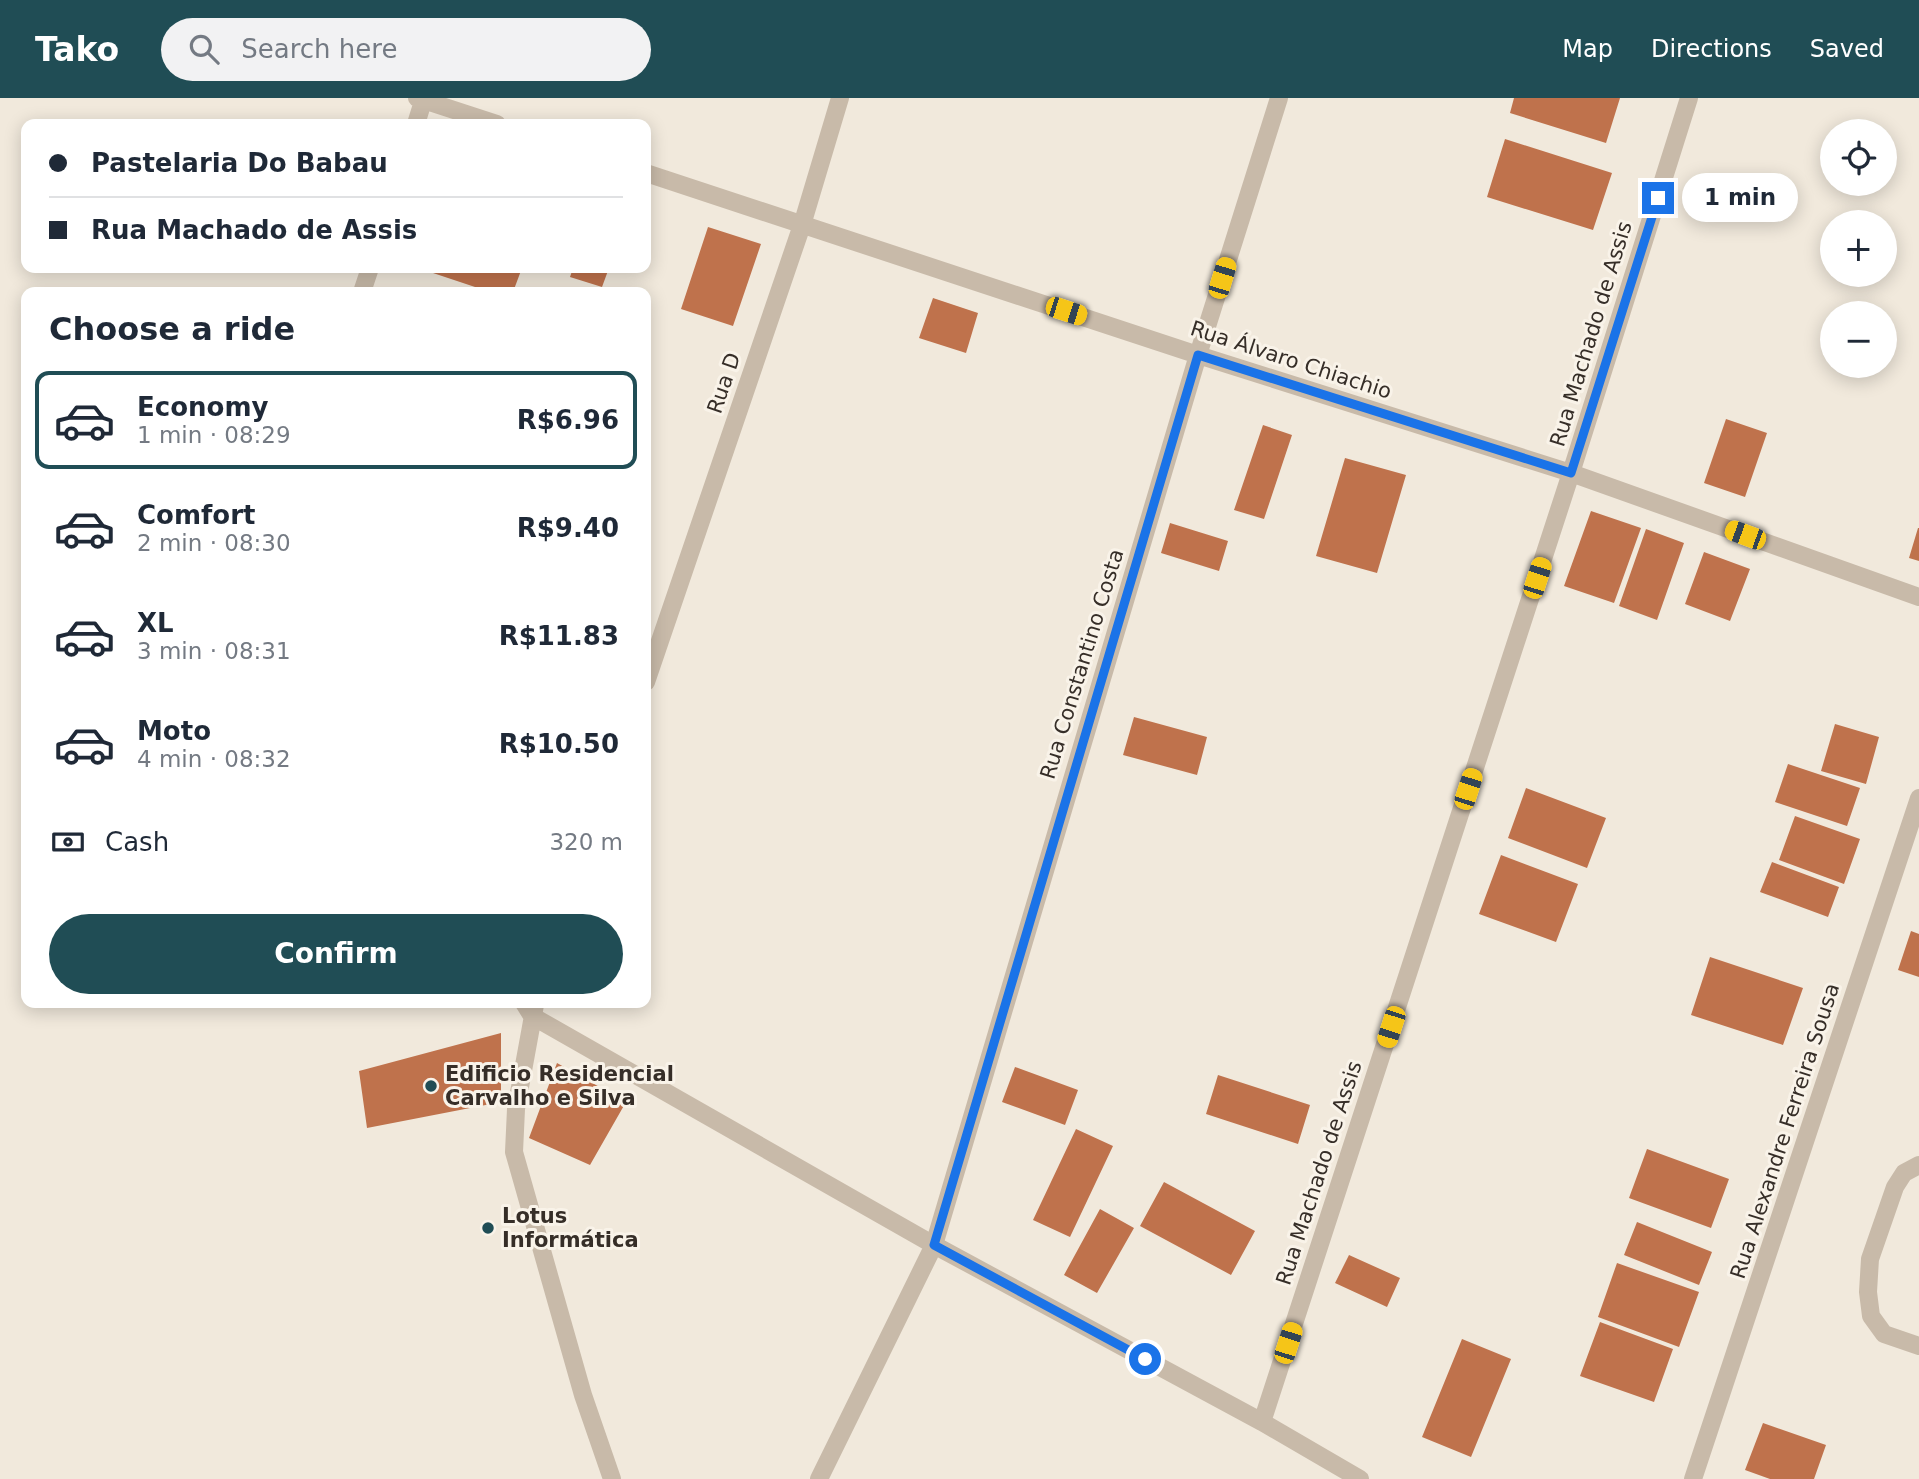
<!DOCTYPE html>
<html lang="en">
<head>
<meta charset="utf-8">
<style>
	:root { --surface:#fff; --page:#f2f2f3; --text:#1f2937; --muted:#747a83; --line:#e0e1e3; --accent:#204d55 }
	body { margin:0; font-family:"DejaVu Sans",sans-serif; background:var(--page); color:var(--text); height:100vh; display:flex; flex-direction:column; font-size:26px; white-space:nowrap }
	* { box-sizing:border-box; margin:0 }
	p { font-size:23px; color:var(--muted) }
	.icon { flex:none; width:38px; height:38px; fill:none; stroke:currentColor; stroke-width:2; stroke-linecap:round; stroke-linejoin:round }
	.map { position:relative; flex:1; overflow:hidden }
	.sheet { position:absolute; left:21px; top:189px; width:630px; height:721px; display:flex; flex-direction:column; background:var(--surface); border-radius:14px; box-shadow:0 4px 18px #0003 }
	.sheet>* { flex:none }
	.hud { position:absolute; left:21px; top:21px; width:630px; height:154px; border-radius:14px; box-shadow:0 4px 18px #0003; display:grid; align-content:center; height:154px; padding:0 28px; background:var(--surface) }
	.tools { position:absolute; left:1820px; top:21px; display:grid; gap:14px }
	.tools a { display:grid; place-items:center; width:77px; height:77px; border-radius:50%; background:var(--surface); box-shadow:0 4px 18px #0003; font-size:35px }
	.end { position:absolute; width:32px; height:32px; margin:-16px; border:9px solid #1a73e8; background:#fff; box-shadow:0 0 0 4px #fff }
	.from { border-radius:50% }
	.bubble { position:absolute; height:49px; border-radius:24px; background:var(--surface); box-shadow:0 4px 18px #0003; font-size:23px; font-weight:600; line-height:49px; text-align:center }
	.car { position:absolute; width:21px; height:42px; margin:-21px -10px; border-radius:9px; box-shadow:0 0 5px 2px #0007; background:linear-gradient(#f5c518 24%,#345 0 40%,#f5c518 0 76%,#345 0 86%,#f5c518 0) }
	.hud b { display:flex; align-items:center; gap:24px; height:66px; font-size:26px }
	.hud b+b { border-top:2px solid var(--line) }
	.hud i { width:18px; height:18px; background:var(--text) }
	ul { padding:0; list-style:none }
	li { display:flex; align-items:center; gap:21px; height:98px; margin:0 14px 10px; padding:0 14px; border:4px solid transparent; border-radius:14px }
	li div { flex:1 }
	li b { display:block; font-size:26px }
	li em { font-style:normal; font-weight:600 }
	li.on { border-color:var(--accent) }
	li>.icon { width:63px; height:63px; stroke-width:1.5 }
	h2 { padding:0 28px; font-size:32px; line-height:84px }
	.pay { display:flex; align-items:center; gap:18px; height:77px; padding:0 28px; font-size:26px }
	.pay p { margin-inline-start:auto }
	.button { display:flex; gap:14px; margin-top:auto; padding:14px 28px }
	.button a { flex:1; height:80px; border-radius:42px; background:var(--accent); color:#fff; font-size:28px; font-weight:600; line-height:80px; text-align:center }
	header { display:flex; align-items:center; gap:42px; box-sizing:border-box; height:98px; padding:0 35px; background:var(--accent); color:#fff }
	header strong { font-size:33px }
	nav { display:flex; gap:38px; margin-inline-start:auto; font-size:24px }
	.search { width:490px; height:63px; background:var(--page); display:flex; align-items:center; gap:18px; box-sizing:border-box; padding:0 24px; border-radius:38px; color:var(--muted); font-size:26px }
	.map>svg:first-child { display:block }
	.building { fill:#bf724c }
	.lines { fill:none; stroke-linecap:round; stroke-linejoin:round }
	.minor { stroke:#c8baa9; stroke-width:18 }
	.route { stroke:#1a73e8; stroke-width:9 }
	.poi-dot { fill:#204d55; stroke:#f9f3e9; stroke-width:2.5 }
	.labels { text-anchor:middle; stroke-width:6; stroke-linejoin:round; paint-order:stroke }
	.street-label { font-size:21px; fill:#362e28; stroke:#f9f3e9 }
	.poi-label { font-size:21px; font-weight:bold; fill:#362e28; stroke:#f9f3e9; text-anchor:start }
</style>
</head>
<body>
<header>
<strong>Tako</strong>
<div class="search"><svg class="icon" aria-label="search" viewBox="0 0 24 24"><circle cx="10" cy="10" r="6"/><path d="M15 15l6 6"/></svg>Search here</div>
<nav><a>Map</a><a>Directions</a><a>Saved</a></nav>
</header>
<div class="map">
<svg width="1919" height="1381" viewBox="0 0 1919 1381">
	<rect width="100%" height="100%" fill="#f1e9dc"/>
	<path class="building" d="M1514 0H1620L1606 45 1510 15Z
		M1505 41 1612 75 1593 132 1487 99Z
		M708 129 761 146 733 228 681 211Z
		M418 170H522L513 194H490Z
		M573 170H609L602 189 570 179Z
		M933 200 978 215 966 255 919 240Z
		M1726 321 1767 335 1745 399 1704 385Z
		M1263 327 1292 337 1264 421 1234 412Z
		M1345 360 1406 377 1377 475 1316 458Z
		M1591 413 1641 430 1614 505 1564 488Z
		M1170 425 1228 443 1219 473 1161 455Z
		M1918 430H1919V463L1909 460Z
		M1646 431 1684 445 1657 522 1619 508Z
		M1704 454 1750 471 1730 523 1685 506Z
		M1134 619 1207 639 1197 677 1123 657Z
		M1835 626 1879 639 1866 686 1821 673Z
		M1788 666 1860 690 1847 728 1775 704Z
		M1526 690 1606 720 1587 770 1508 740Z
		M1795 718 1860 741 1844 786 1779 762Z
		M1501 757 1578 786 1556 844 1479 816Z
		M1772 764 1839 789 1828 819 1760 794Z
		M1911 833 1919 836V879L1898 872Z
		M1710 859 1803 890 1783 947 1691 917Z
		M501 935V1004L367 1030 359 973Z
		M557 965 626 1004 590 1067 529 1040Z
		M1015 969 1078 992 1065 1027 1002 1004Z
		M1218 977 1310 1007 1298 1046 1206 1016Z
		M1076 1031 1113 1048 1070 1139 1033 1122Z
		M1647 1051 1729 1081 1711 1130 1629 1100Z
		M1164 1084 1255 1133 1231 1177 1140 1128Z
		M1100 1111 1134 1130 1097 1195 1064 1177Z
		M1637 1124 1712 1154 1699 1187 1624 1157Z
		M1349 1157 1400 1180 1387 1209 1335 1185Z
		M1617 1165 1699 1194 1679 1249 1598 1219Z
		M1600 1224 1673 1251 1654 1304 1580 1278Z
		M1462 1241 1511 1261 1471 1359 1422 1339Z
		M1763 1325 1826 1347 1814 1381H1770L1745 1372Z"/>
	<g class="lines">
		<path class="minor" d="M417 0 497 26
			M416 26 424 0
			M646 75 1198 257 1571 375 1919 499
			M362 194 370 170
			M646 584 802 127 840 0
			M524 905 532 918 934 1147 1262 1324 1360 1381
			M535 907 516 1011 514 1054 583 1297 612 1381
			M1919 1067 1904 1075 1895 1089 1870 1161 1868 1194 1871 1218 1884 1236 1919 1248
			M1262 1324 1571 375 1689 0
			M819 1381 934 1147 1198 257 1279 0
			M1693 1381 1919 700"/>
	</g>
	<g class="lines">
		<path class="route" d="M1145 1261 934 1147 1198 257 1571 375 1658 100"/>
	</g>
	<g class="poi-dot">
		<circle cx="431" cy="988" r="7"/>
		<circle cx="488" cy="1130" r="7"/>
	</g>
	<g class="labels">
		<g class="street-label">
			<text transform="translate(1591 236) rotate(-73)" y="7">Rua Machado de Assis</text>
			<text transform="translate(1291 262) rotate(18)" y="7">Rua Álvaro Chiachio</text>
			<text transform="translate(724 285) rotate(-71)" y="7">Rua D</text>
			<text transform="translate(1082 566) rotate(-73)" y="7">Rua Constantino Costa</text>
			<text transform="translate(1785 1033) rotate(-72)" y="7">Rua Alexandre Ferreira Sousa</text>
			<text transform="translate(1319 1075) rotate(-72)" y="7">Rua Machado de Assis</text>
		</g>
		<g class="poi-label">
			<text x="445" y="983">Edificio Residencial<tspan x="445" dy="24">Carvalho e Silva</tspan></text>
			<text x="502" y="1125">Lotus<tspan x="502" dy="24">Informática</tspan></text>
		</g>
	</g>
</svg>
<div class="tools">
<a><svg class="icon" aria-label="locate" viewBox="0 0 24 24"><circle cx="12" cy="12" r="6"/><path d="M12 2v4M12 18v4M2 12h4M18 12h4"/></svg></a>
<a>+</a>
<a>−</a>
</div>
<i class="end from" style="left:1145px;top:1261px"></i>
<i class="end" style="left:1658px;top:100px"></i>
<div class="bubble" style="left:1682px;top:75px;width:116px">1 min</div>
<i class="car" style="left:1222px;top:180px;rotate:17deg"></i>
<i class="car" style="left:1066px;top:213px;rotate:108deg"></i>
<i class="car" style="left:1745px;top:437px;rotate:290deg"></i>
<i class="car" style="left:1537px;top:480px;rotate:18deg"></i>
<i class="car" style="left:1468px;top:691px;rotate:18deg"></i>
<i class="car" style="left:1391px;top:929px;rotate:198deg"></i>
<i class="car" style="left:1288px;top:1245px;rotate:18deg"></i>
<div class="hud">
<b><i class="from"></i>Pastelaria Do Babau</b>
<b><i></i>Rua Machado de Assis</b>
</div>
<section class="sheet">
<h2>Choose a ride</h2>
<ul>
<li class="on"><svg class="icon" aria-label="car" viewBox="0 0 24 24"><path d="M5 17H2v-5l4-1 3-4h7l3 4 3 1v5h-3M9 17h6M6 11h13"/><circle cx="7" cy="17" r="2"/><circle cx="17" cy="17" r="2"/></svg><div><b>Economy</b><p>1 min · 08:29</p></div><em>R$6.96</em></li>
<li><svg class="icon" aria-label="car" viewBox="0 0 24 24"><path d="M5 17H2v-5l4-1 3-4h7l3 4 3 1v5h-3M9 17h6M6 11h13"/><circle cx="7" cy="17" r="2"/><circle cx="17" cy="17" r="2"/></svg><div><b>Comfort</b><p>2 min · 08:30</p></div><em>R$9.40</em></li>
<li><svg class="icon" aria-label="car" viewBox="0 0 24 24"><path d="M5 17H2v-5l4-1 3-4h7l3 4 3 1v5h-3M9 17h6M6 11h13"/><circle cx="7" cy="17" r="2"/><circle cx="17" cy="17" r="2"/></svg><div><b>XL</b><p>3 min · 08:31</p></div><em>R$11.83</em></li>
<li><svg class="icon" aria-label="car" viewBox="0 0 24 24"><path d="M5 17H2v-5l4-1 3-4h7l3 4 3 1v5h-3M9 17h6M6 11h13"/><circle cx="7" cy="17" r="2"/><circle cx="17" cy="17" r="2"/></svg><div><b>Moto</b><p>4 min · 08:32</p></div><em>R$10.50</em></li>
</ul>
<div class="pay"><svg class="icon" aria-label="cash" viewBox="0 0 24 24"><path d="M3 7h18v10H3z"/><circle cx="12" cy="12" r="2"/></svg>Cash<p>320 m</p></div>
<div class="button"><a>Confirm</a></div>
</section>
</div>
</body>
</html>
